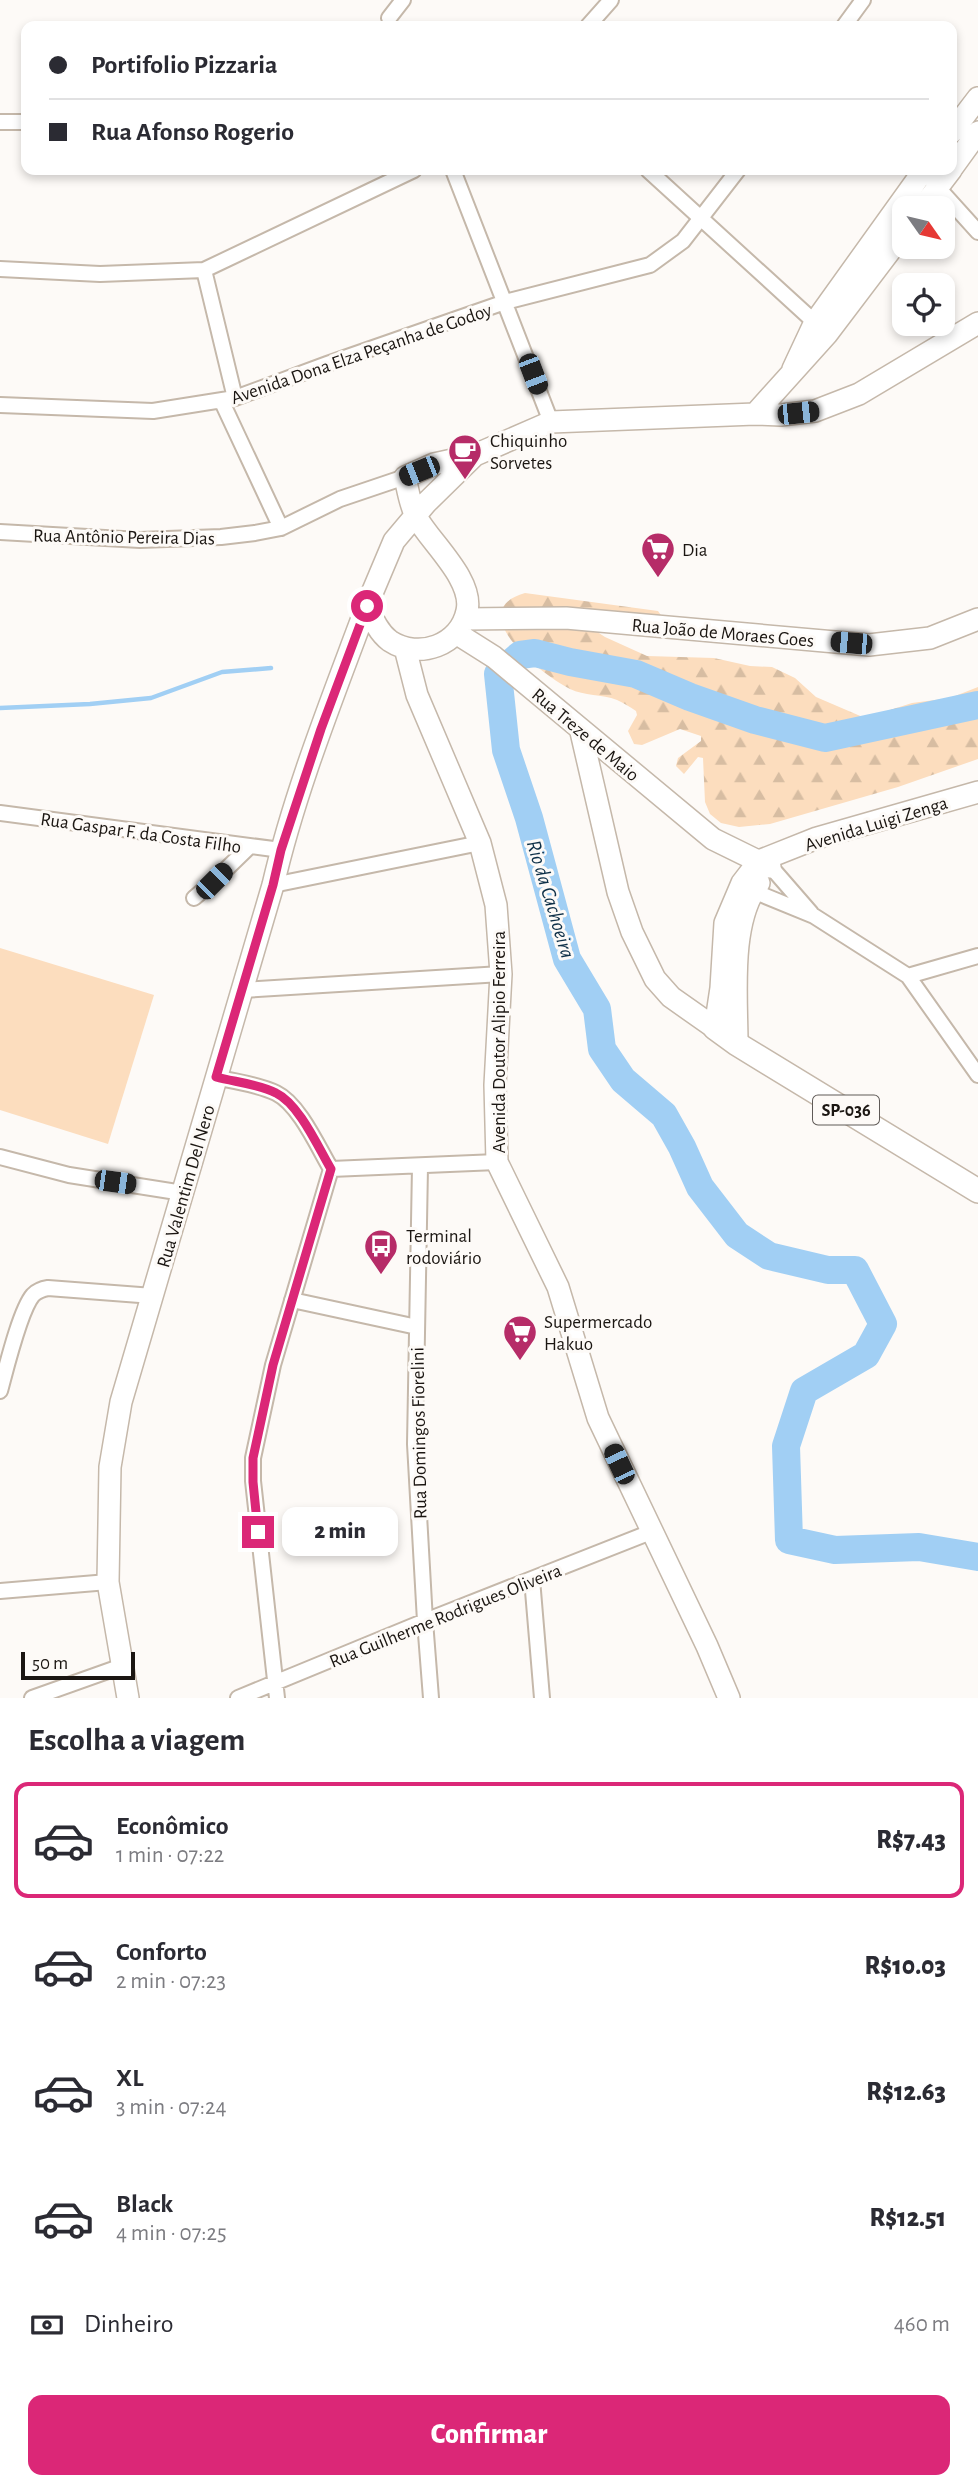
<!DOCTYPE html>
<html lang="pt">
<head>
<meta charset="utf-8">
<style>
	:root { --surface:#fff; --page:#f7f7f7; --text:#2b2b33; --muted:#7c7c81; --line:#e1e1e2; --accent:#db2777 }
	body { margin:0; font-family:"Alegreya Sans",sans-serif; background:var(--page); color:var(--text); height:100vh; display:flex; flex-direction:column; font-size:26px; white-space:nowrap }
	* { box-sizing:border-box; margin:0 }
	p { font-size:23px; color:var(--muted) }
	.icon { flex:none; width:38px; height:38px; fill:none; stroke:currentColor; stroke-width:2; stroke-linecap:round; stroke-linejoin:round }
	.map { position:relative; height:1698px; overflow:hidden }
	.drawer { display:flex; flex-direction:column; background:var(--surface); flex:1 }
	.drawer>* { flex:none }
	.banner { position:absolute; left:21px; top:21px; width:936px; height:154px; border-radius:14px; box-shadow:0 4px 10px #0003; display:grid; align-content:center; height:154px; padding:0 28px; background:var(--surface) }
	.needle { width:46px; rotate:124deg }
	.buttons { position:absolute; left:892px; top:196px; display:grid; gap:14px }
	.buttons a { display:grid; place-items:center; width:63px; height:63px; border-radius:14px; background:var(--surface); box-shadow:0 4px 10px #0003; font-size:35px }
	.scale { position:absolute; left:21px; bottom:18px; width:114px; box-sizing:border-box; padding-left:7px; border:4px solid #1b1612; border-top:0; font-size:19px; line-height:24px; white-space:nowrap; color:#1b1612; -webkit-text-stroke:5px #fdfaf7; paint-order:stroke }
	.end { position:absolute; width:32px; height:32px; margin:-16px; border:9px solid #db2777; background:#fff; box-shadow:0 0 0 4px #fff }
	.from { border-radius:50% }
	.bubble { position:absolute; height:49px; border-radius:14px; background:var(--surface); box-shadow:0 4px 10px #0003; font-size:23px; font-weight:800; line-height:49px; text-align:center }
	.car { position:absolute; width:21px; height:42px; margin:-21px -10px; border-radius:9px; box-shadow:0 0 5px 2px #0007; background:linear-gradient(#222 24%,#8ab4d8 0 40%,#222 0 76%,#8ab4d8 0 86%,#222 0) }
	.banner b { display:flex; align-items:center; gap:24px; height:66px; font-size:26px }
	.banner b+b { border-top:2px solid var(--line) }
	.banner i { width:18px; height:18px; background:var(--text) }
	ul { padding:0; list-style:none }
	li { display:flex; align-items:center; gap:21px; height:116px; margin:0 14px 10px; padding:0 14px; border:4px solid transparent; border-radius:14px }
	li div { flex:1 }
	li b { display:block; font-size:26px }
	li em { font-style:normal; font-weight:800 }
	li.on { border-color:var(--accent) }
	li>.icon { width:63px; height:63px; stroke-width:1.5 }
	h2 { padding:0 28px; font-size:32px; line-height:84px }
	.pay { display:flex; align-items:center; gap:18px; height:77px; padding:0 28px; font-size:26px }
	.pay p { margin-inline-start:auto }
	.primary-button { display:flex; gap:14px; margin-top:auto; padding:14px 28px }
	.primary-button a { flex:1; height:80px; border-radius:14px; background:var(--accent); color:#fff; font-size:28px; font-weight:800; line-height:80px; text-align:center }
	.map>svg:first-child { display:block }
	.forest { fill:url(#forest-firs) }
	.park { fill:#fcddbe }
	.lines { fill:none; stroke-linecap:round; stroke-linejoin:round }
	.stream { stroke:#a1cff4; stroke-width:4.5 }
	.river { stroke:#a1cff4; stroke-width:28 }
	.street-casing { stroke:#c5b8aa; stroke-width:18 }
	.secondary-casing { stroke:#c5b8aa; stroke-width:24 }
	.primary-casing { stroke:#c5b8aa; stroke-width:26 }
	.street { stroke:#fff; stroke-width:14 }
	.secondary { stroke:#fff; stroke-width:21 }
	.primary { stroke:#fff; stroke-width:23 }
	.route { stroke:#db2777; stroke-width:9 }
	.labels { text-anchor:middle; stroke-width:6; stroke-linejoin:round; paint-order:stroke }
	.shield { fill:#fdfaf7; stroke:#5f5a57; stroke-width:2 }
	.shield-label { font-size:18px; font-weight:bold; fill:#1b1612 }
	.street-label { font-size:19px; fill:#1b1612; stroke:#fdfaf7 }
	.poi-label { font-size:19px; fill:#1b1612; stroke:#fdfaf7; text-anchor:start }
	.water-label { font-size:21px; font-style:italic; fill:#0e3048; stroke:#fdfaf7 }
</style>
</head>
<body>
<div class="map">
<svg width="978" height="1698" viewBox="0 0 978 1698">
	<defs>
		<pattern id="forest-firs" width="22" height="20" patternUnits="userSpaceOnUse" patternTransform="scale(1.75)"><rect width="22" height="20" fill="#fcddbe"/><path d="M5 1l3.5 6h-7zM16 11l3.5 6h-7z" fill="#d7bda2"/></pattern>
	</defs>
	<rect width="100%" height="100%" fill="#fdfaf7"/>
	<path class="forest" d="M525 593 658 611 663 618 585 624 605 637 647 656 714 658 750 666 772 667 795 678 816 697 865 718 912 703 950 698 978 687V759L898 787 770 824 739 827 721 823 710 814 705 802 703 758 698 757 684 774 676 766 678 758 701 741V736L680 729 642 745 634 744 628 731 637 715 636 711C630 707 624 703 617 700 602 694 584 696 570 689 542 675 461 611 525 593Z"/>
	<path class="park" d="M0 948 154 995 108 1144 0 1110Z"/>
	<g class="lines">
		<path class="stream" d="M0 708 90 704 151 698 222 672 271 668"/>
		<path class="river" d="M978 705 825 738 755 720 690 697 636 674 570 662 535 653 520 655 498 674 506 750 529 818 567 959 597 1009 602 1049 623 1080 664 1115 682 1147 700 1187 737 1235 769 1256 828 1270H855L883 1324 866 1355 804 1391 786 1446 789 1540 835 1550 919 1547 978 1557"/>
		<g class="street-casing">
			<path id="street" d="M389 18 403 0
				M588 26 611 0
				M844 26 863 0
				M0 122H26
				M453 170 551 422
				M648 170 820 327
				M932 181 978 232
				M0 269 100 274 204 270 414 170
				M204 270 235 398
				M222 402 281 528
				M0 405 153 411 235 398 327 364 505 302 650 265 683 241 738 170
				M0 532 140 540 221 537 255 533 281 528 340 499 405 477
				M0 813 281 850
				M771 867 811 913
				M273 885 480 843
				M753 891 814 916 908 976 978 1075
				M194 898 214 881 249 847
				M908 976 978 956
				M242 990 501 974
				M216 1077C235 1082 258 1084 276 1093 299 1104 318 1147 331 1169L273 1365 253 1458V1481L277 1698
				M0 1157 69 1175 183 1193
				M420 1167 415 1444 425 1621 431 1698
				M331 1169 497 1162
				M292 1300 417 1327
				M0 1391C6 1369 20 1310 33 1295 37 1291 42 1289 48 1288L153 1296
				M532 1579 542 1698
				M0 1591 108 1582
				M32 1698 122 1666
				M238 1698 425 1621 651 1532"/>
		</g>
		<g class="secondary-casing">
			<path id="secondary" d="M952 132 978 98
				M952 168 978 132
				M922 208 951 170
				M793 369 815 322 924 170
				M755 414 827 334 905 231
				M475 455 434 464 405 477C408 490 410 506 417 518 431 543 474 580 467 611 460 645 419 660 390 641 378 632 373 619 367 605L394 541 426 503 475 455 551 422 755 414 781 415 815 411 859 394 978 323
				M465 619 566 618 869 645 930 638 978 619
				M456 633 494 657 713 839 770 867
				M405 648 417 695 480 843 496 905 501 974 495 1085 497 1162 558 1287 598 1418 707 1646 729 1698
				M581 732 618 892 632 932 655 979 671 997 715 1028 721 988 725 923 742 883 759 861 817 838 978 792
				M737 1044C737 996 729 922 759 883
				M128 1698 108 1582 110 1467 121 1402 273 885C295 790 333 697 367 605"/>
		</g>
		<g class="primary-casing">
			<path id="primary" d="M715 1028 737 1044 978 1191"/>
		</g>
		<use href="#street" class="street"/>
		<use href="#secondary" class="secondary"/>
		<use href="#primary" class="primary"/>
	</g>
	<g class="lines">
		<path class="route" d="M258 1532 253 1482V1458L273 1365 331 1169C318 1147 299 1104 276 1093 259 1084 235 1082 216 1077L273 885 281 850 321 729 367 606"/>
	</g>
	<defs>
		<g id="cafe-pin" transform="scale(1.75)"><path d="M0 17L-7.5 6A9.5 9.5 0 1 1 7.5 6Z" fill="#b62c68" stroke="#fdfaf7"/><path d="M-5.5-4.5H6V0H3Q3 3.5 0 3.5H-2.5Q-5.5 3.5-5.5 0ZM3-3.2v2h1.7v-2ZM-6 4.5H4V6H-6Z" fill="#fff"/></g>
		<g id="supermarket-pin" transform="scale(1.75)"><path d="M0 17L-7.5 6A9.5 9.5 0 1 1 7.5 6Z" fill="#b62c68" stroke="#fdfaf7"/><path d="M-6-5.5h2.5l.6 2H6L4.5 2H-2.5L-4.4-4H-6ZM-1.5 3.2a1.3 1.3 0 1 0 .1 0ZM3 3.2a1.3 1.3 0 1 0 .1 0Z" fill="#fff"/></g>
		<g id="bus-pin" transform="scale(1.75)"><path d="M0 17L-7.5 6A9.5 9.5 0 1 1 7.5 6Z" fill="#b62c68" stroke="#fdfaf7"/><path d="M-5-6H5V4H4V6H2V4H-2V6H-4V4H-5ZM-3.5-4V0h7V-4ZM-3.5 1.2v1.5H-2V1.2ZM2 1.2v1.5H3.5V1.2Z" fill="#fff"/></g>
	</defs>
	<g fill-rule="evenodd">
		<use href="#cafe-pin" x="465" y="451"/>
		<use href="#supermarket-pin" x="658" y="549"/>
		<use href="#bus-pin" x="381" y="1246"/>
		<use href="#supermarket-pin" x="520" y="1332"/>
	</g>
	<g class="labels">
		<rect class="shield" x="813" y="1095.5" width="66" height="29" rx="5"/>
		<g class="shield-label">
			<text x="846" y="1116">SP-036</text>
		</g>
		<g class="street-label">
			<text transform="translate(361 353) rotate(-19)" y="7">Avenida Dona Elza Peçanha de Godoy</text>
			<text transform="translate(124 536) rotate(1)" y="7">Rua Antônio Pereira Dias</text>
			<text transform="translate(723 632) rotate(5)" y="7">Rua João de Moraes Goes</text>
			<text transform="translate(586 734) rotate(40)" y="7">Rua Treze de Maio</text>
			<text transform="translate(876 823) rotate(-17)" y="7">Avenida Luigi Zenga</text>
			<text transform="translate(141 832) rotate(8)" y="7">Rua Gaspar F. da Costa Filho</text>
			<text transform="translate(498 1042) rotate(-90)" y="7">Avenida Doutor Alipio Ferreira</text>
			<text transform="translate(185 1186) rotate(-74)" y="7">Rua Valentim Del Nero</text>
			<text transform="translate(418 1433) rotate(-91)" y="7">Rua Domingos Fiorelini</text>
			<text transform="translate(445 1615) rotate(-22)" y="7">Rua Guilherme Rodrigues Oliveira</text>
		</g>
		<g class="poi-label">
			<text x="490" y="447">Chiquinho<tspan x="490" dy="22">Sorvetes</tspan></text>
			<text x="682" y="556">Dia</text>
			<text x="406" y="1242">Terminal<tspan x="406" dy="22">rodoviário</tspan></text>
			<text x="544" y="1328">Supermercado<tspan x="544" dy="22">Hakuo</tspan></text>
		</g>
		<g class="water-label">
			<text transform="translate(551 899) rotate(73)" y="7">Rio da Cachoeira</text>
		</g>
	</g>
</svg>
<div class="buttons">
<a><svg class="needle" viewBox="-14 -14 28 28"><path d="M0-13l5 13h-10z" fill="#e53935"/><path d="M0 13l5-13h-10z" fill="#7c7c81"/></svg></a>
<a><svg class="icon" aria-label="locate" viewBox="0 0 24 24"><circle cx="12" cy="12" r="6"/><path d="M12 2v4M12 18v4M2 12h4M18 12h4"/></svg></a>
</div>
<div class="scale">50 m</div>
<i class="end from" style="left:367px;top:606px"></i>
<i class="end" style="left:258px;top:1532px"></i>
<div class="bubble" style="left:282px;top:1507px;width:116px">2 min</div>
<i class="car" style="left:533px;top:374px;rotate:159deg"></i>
<i class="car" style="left:798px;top:413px;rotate:84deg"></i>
<i class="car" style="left:419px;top:471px;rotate:248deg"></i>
<i class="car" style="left:851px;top:643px;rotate:275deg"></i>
<i class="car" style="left:214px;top:881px;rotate:45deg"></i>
<i class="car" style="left:115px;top:1182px;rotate:98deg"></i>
<i class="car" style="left:619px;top:1464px;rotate:335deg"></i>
<div class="banner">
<b><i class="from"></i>Portifolio Pizzaria</b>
<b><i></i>Rua Afonso Rogerio</b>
</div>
</div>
<section class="drawer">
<h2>Escolha a viagem</h2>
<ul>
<li class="on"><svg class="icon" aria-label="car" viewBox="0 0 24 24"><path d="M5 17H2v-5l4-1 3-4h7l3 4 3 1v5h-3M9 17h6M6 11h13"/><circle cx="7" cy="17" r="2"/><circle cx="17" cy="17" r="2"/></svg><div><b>Econômico</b><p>1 min · 07:22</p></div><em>R$7.43</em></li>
<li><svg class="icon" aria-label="car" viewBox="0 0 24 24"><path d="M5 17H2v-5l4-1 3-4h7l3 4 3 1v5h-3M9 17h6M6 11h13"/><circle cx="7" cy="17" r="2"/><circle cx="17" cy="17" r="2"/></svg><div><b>Conforto</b><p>2 min · 07:23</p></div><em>R$10.03</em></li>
<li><svg class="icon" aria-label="car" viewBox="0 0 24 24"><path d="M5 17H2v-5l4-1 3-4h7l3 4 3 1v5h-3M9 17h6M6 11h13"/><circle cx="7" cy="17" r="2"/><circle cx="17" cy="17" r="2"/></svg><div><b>XL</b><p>3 min · 07:24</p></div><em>R$12.63</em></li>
<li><svg class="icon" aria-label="car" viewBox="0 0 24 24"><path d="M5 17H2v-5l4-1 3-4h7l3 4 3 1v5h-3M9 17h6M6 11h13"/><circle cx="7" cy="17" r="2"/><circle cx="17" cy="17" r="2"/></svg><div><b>Black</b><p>4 min · 07:25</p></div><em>R$12.51</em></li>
</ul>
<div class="pay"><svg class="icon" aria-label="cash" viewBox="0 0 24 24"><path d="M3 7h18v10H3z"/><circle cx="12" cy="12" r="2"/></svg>Dinheiro<p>460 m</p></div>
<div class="primary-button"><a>Confirmar</a></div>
</section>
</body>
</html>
